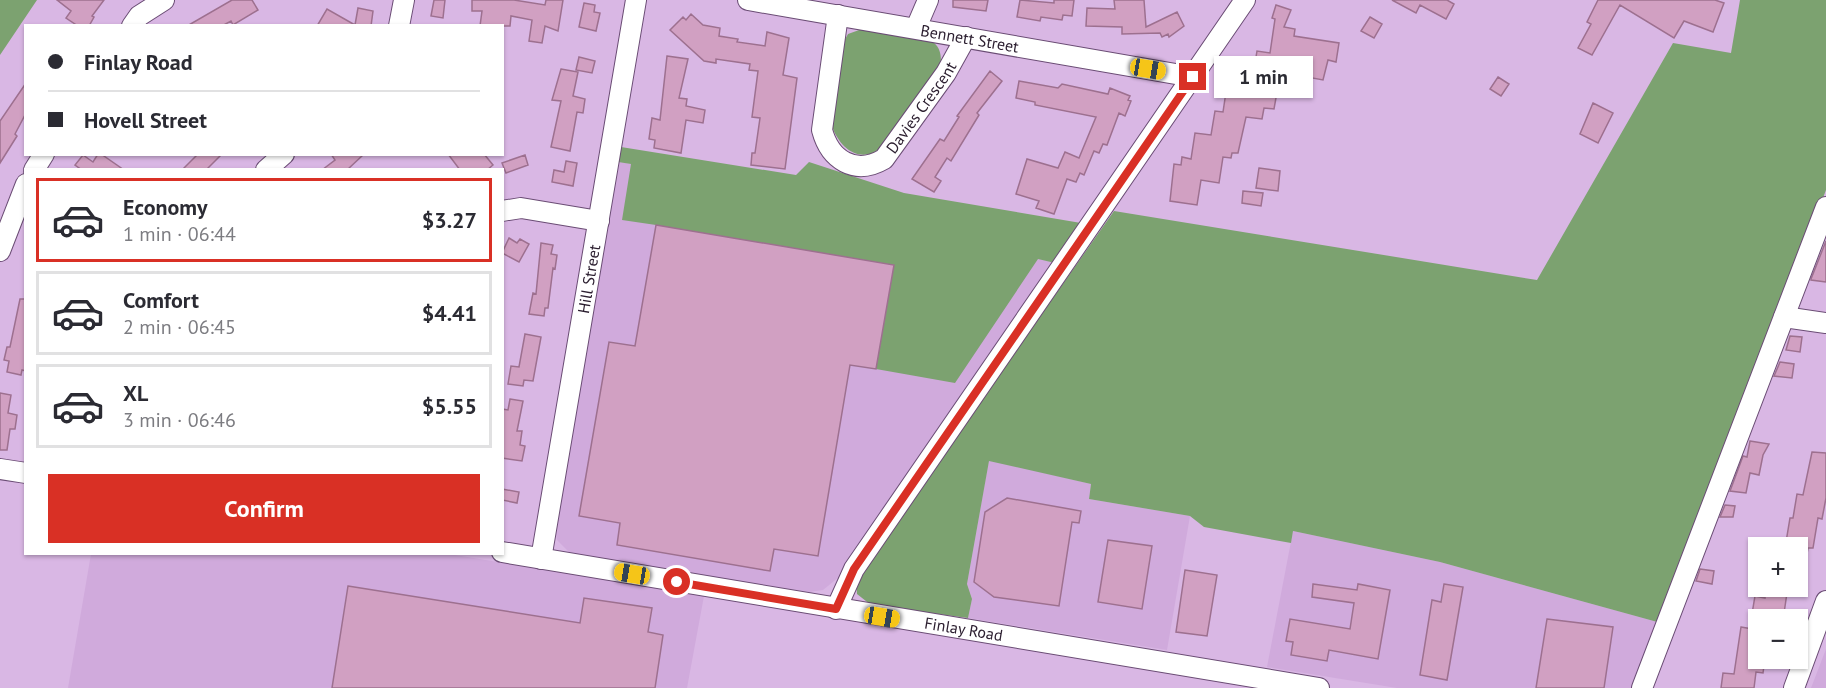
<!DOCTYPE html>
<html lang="en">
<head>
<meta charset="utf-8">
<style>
	:root { --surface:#fff; --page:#f7f7f7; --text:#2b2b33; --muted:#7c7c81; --line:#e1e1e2; --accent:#d93025 }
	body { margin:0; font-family:"PT Sans",sans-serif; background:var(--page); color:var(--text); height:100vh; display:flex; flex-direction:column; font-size:22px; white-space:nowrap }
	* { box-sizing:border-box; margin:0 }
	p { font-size:20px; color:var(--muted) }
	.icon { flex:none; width:33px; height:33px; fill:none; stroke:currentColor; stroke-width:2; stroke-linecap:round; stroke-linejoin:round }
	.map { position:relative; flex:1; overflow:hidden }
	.side { position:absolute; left:24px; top:168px; width:480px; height:387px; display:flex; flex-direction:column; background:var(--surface); border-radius:0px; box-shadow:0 2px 4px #0004 }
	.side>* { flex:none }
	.guide { position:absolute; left:24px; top:24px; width:480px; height:132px; border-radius:0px; box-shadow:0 2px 4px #0004; display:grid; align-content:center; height:132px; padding:0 24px; background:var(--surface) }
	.controls { position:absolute; left:1748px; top:537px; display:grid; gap:12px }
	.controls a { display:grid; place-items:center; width:60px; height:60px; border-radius:0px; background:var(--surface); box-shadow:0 2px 4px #0004; font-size:30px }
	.end { position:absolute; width:27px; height:27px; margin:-14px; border:8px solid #d93025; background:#fff; box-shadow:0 0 0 3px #fff }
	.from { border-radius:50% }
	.bubble { position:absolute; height:42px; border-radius:0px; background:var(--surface); box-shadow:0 2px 4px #0004; font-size:20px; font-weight:600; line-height:42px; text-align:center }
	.car { position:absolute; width:18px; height:36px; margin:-18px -9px; border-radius:8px; box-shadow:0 0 4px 2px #0007; background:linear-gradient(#f5c518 24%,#345 0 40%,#f5c518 0 76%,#345 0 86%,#f5c518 0) }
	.guide b { display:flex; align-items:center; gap:21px; height:57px; font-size:22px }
	.guide b+b { border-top:2px solid var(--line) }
	.guide i { width:15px; height:15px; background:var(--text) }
	ul { padding:10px 0 0; list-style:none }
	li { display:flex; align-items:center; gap:18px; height:84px; margin:0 12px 9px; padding:0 12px; border:3px solid var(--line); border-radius:0px }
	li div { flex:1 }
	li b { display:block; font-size:22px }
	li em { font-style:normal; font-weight:600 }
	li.on { border-color:var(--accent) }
	li>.icon { width:54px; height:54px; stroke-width:1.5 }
	.action { display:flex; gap:12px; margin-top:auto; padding:12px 24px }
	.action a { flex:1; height:69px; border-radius:0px; background:var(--accent); color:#fff; font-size:24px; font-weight:600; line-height:69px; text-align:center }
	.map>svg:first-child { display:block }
	.built { fill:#d0aadc }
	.green { fill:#7ca270 }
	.building { fill:#d1a0c2; stroke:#9d708f; stroke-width:1.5 }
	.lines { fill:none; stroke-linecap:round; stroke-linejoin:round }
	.minor-casing { stroke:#6a4c74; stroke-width:22 }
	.minor { stroke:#fff; stroke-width:20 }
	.route { stroke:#d93025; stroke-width:8 }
	.labels { text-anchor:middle; stroke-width:4.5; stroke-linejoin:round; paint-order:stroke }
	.street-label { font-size:16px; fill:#2d2031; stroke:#d9b7e4 }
</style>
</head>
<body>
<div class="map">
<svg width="1826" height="688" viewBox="0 0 1826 688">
	<rect width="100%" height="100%" fill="#d9b7e4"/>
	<path class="built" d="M618 162 777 185 1055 263 839 577 823 590 809 592 571 554 557 540 555 528Z
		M989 460 1091 484 1089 499 1190 516 1167 650 968 618 972 599 967 584Z
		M1293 531 1440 562 1661 623 1638 688H1397L1267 667Z
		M91 554H449L704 596 687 688H68Z
		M1826 649V688H1811Z"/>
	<path class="green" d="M0 0H37L0 55Z
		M1740 0H1826V190L1661 623 1440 562 1293 531 1291 543 1204 527 1190 516 1089 499 1091 484 989 461 967 584 972 599 968 618 871 605 857 594 856 579 1114 211 1537 280 1673 43 1731 53Z
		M862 29 932 41C941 48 941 55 941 65 925 88 904 126 884 145 863 166 840 150 832 126L843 43 848 34Z
		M621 147 796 175 809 162 904 193 1081 223 1055 263 1038 259 955 383 876 369 656 225 622 220 631 164 618 162Z"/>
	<path class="building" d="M57 0H104L92 16 94 17 89 26H78L66 18 71 11Z
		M232 0H252L258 10 233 25 231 21 222 26H187Z
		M434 0H445L443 18 431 16Z
		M472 0H514L545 5 546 0H563L558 31 545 26 542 43 529 41 532 20 511 16 510 26H480L482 11H472Z
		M953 0H988L986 11 953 7Z
		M1020 0 1054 3V0H1074L1072 16 1063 15 1062 20 1041 17 1040 21 1017 17Z
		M1114 0H1144L1146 27 1177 12 1184 26 1169 37 1168 34 1162 37 1160 33 1122 34V27L1086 26 1087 8 1115 9Z
		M1392 0H1447L1454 4 1446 19 1420 5 1416 13Z
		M1598 0H1715L1724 3 1713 32 1684 21 1674 38 1620 5 1592 55 1578 48 1591 24 1587 22Z
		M584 3 595 5 594 12 600 13 596 31 579 27Z
		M1276 5 1291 10 1284 27 1295 29 1294 36 1339 43 1336 62 1328 60 1323 80 1302 76 1300 85 1279 81 1274 109 1264 108 1262 119 1246 117 1238 153H1232L1231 158 1223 157 1219 183 1201 180 1197 205 1170 201 1174 164 1181 165 1182 157 1191 159 1195 133 1211 135 1215 111 1223 112 1226 92 1234 94 1235 87 1244 88 1246 80 1252 81 1257 51 1270 53 1275 19 1272 18Z
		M358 8 373 11 371 26H317L327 9 355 25Z
		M691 14 703 25 720 28 719 36 738 39 737 42 765 46 767 32 789 38 783 75 797 78 785 169 751 165 752 153H755L760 118 752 117 758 71 749 70 750 64 716 59V63L704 61 670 30 683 17 686 20Z
		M1370 17 1382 24 1374 38 1361 31Z
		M667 56 688 59 679 98 687 99 686 106 705 110 703 123 686 120 681 153 654 148 655 140 649 139 652 118 660 120Z
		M579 57 595 61 592 73 576 70Z
		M561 69 578 72 573 96 585 99 583 113 577 112 570 151 551 147 561 101 552 100Z
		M990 71 1002 81 977 113 979 115 951 161 947 158 935 177 941 181 934 192 912 179 940 139 944 141 959 117 957 116Z
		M1498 77 1509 84 1501 96 1490 89Z
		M1019 81 1058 88 1062 84 1108 94 1110 88 1130 96 1128 100 1131 101 1125 116 1119 113 1107 145 1103 144 1099 153 1094 151 1084 175 1080 173 1076 182 1067 179 1054 214 1036 208 1039 201 1016 194 1027 159 1058 168 1065 152 1079 158 1096 117 1035 105V102L1016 98Z
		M26 83V113L15 134 17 136 0 163V121Z
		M1593 103 1613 113 1598 143 1580 134Z
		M98 154H101L124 170H82L75 165 83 155 93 162Z
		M198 154H222L206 170H182Z
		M331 154H364L347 170H322L335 160Z
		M448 154H484L493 165 487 170H460Z
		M525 155 528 165 506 173 502 163Z
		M566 161 577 163 573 186 552 182 554 170 564 172Z
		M1259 168 1280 171 1278 191 1256 188Z
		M1243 191 1263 193 1261 206 1242 203Z
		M656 225 894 265 876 369 850 365 818 556 774 549 770 571 617 545 620 523 579 516 609 342 635 346Z
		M509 238 517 243 520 239 529 244 519 262 502 253Z
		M1826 241V282L1811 280V279Z
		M541 243 553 245 551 254 557 255 555 269 553 268 548 308H545L544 316 529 314 533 293 536 294Z
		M20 299H26V371L22 370 21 375 7 372 9 361 4 360 7 347H10Z
		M525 334 541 337 533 381 524 380 523 386 508 384 511 366 519 367Z
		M1790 336 1802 337 1800 352 1786 350Z
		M1780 362 1794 364 1792 378 1774 376Z
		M0 393 11 395 8 413 17 415 15 429H10L7 450H0Z
		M510 399 523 401 517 431H522L520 445 525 446 522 461 502 458V409L508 410Z
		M1750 441 1769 444 1763 455 1759 475 1750 473 1746 493 1730 491 1743 456 1747 457Z
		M1812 452 1826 453V498L1822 519 1818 518 1813 548H1808L1803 575 1797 574V548H1785L1790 518H1793L1797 494 1803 495Z
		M502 489 519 492 517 503 502 500Z
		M1007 498 1081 511 1079 523 1072 522 1059 606 994 597 974 582 985 512Z
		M1725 505 1735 506 1733 517H1720Z
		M1108 540 1152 546 1142 609 1098 602Z
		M1700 569 1714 571 1712 584 1696 581Z
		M1185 570 1217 575 1207 636 1176 632Z
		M1313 584 1357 590 1358 584 1390 590 1378 659 1329 650 1327 661 1291 655 1293 642 1286 641 1290 619 1350 629 1354 603 1312 597Z
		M1444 584 1463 587 1447 680 1420 675 1432 600 1441 602Z
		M348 586 580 623 584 598 652 608 648 632 663 635 655 688H332Z
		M1766 586H1788L1783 620H1751L1755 596 1765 598Z
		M1547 619 1613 627 1604 688H1536Z
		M1741 627 1758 630V658H1765L1763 673 1756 672 1754 688H1721L1723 673 1734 674Z"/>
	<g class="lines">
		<g class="minor-casing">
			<g id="minor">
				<path id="s1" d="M748 0 1193 77"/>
				<path id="s2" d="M838 15 822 130C830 160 855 176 884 159L946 73 966 37"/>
				<path d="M132 26 139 16 164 0"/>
				<path d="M399 26 404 0"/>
				<path d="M916 28 928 0"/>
				<path d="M34 170 44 154"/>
				<path d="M266 170 284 154"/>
				<path d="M502 211 521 208 599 221"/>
				<path d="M0 251 26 184"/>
				<path d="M1784 317 1826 323"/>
				<path d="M0 469 26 473"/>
				<path id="s3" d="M502 552 1319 688"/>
				<path id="s4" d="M541 559 636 0"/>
				<path d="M836 609 854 569 1245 0"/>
				<path d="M1642 688 1826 207"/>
				<path d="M1794 688 1826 601"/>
			</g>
		</g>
		<use href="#minor" class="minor"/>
	</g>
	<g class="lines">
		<path class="route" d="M677 582 836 609 854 569 1193 77"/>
	</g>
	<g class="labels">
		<g class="street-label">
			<text dy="6" stroke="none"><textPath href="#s1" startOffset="225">Bennett Street</textPath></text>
			<text dy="6" stroke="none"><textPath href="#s2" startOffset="261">Davies Crescent</textPath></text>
			<text dy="6" stroke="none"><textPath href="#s4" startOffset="284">Hill Street</textPath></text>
			<text dy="6" stroke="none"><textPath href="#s3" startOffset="468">Finlay Road</textPath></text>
		</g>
	</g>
</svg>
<div class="controls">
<a>+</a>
<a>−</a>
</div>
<i class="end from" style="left:677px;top:582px"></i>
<i class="end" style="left:1193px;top:77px"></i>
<div class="bubble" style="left:1214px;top:56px;width:99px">1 min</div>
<i class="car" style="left:1148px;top:69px;rotate:100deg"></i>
<i class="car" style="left:632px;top:574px;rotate:280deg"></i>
<i class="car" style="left:882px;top:617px;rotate:99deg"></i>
<div class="guide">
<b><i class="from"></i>Finlay Road</b>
<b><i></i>Hovell Street</b>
</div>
<section class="side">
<ul>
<li class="on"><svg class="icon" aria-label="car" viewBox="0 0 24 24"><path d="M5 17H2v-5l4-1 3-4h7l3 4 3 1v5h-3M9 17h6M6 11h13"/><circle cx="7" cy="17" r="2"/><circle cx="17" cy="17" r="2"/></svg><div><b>Economy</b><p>1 min · 06:44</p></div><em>$3.27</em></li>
<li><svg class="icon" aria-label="car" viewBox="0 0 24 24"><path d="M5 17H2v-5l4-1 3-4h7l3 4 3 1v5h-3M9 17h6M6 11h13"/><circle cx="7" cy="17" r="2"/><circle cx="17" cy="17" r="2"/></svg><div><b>Comfort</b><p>2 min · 06:45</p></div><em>$4.41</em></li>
<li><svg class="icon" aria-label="car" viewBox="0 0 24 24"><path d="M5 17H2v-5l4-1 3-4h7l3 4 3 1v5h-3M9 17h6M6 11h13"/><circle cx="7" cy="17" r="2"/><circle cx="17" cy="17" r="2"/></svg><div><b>XL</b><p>3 min · 06:46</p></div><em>$5.55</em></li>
</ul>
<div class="action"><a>Confirm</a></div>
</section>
</div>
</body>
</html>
